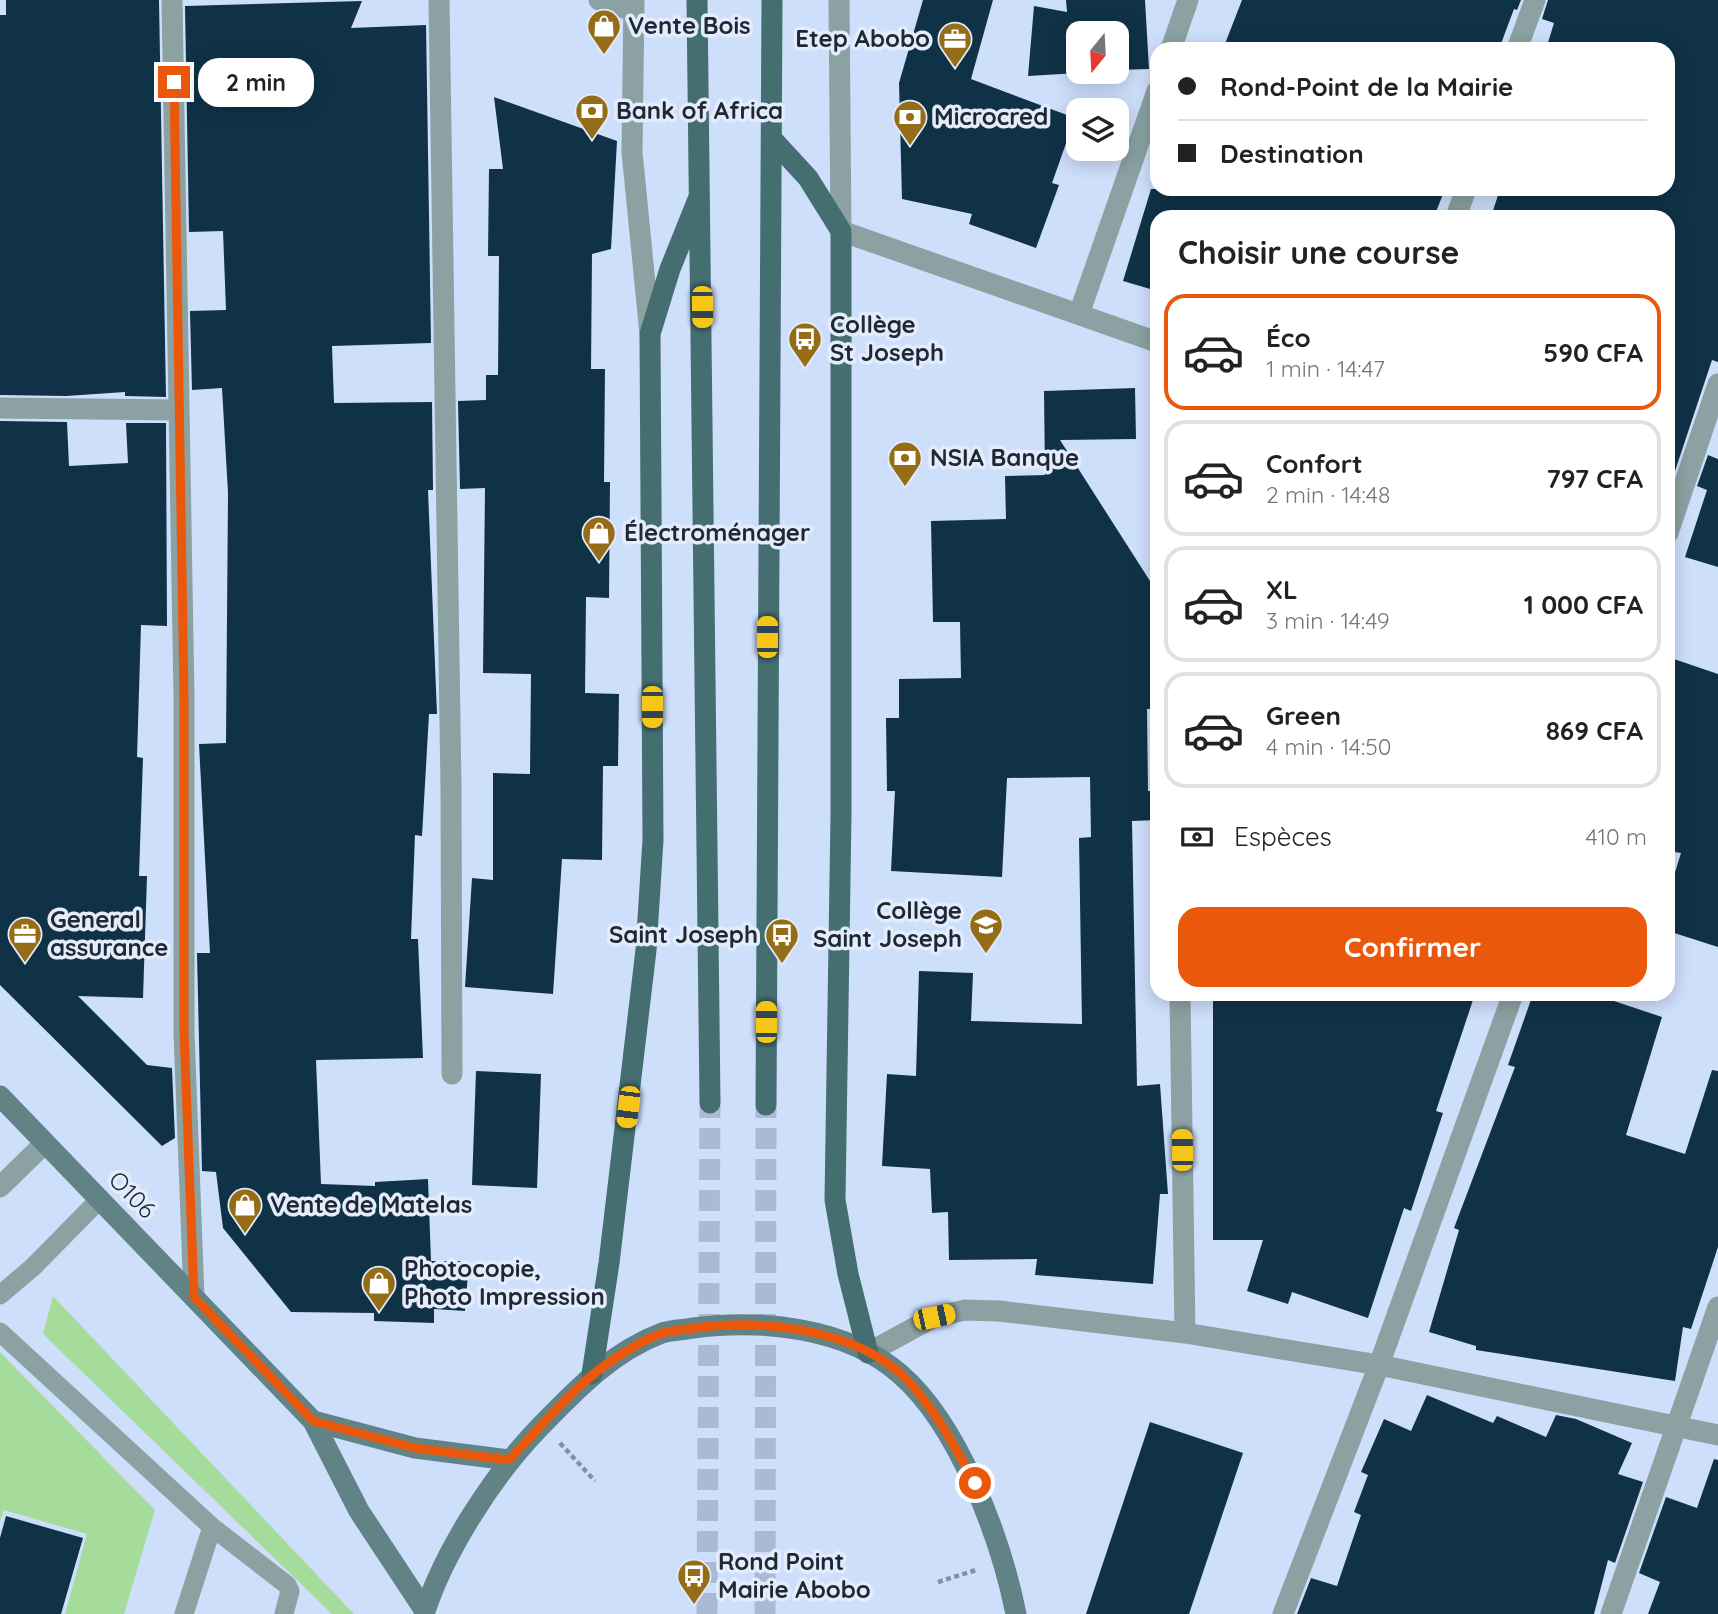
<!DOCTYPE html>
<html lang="fr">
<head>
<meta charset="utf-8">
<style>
	:root { --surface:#fff; --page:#f6f6f6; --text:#222; --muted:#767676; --line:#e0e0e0; --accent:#ea580c }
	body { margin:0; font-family:Quicksand,sans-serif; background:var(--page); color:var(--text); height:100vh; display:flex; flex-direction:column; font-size:26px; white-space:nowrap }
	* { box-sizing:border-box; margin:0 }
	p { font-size:23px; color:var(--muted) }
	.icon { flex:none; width:38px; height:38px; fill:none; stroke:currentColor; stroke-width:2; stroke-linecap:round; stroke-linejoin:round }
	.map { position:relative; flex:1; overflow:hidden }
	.sheet { position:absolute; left:1150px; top:210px; width:525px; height:791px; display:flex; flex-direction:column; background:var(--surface); border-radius:21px; box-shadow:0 4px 18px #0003 }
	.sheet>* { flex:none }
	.guide { position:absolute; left:1150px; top:42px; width:525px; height:154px; border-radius:21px; box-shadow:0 4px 18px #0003; display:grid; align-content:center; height:154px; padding:0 28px; background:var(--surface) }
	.needle { width:46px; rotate:198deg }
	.buttons { position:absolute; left:1066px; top:21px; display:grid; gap:14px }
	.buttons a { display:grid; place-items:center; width:63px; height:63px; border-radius:14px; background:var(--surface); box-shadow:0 4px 18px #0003; font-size:35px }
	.end { position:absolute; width:32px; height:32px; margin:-16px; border:9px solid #ea580c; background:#fff; box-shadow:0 0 0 4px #fff }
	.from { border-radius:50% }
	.bubble { position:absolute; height:49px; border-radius:21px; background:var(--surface); box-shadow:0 4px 18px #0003; font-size:23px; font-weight:800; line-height:49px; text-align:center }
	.car { position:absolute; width:21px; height:42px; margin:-21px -10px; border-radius:9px; box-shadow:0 0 5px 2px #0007; background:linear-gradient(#f5c518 24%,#345 0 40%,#f5c518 0 76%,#345 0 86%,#f5c518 0) }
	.guide b { display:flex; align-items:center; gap:24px; height:66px; font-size:26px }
	.guide b+b { border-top:2px solid var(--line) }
	.guide i { width:18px; height:18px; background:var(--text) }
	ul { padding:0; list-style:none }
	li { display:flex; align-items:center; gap:21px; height:116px; margin:0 14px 10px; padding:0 14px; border:4px solid var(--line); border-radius:21px }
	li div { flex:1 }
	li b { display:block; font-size:26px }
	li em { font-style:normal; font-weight:800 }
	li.current { border-color:var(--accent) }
	li>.icon { width:63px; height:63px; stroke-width:1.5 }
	h2 { padding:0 28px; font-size:32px; line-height:84px }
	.pay { display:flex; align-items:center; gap:18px; height:77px; padding:0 28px; font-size:26px }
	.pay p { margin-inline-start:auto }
	.cta { display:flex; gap:14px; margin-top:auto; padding:14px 28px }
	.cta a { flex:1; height:80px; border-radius:21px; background:var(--accent); color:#fff; font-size:28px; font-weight:800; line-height:80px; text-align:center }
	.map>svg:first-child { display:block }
	.green { fill:#a6dc9b }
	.building { fill:#103247 }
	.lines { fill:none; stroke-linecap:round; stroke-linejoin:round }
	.primary-tunnel { stroke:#abbad4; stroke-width:21; stroke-dasharray:21 10; stroke-linecap:butt }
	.path { stroke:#828fa5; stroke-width:4.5; stroke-dasharray:5 3.5; stroke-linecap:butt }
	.lane { stroke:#8ba1a2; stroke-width:19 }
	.street { stroke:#8ba1a2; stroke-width:21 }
	.secondary { stroke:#628385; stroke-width:21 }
	.primary { stroke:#446e70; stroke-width:21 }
	.route { stroke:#ea580c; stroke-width:9 }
	.labels { text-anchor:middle; stroke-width:7; stroke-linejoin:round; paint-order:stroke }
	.poi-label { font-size:24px; font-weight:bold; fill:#202835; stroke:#e3ecfb; text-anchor:start }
	.street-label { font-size:24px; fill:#202835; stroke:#e3ecfb }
</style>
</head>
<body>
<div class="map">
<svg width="1718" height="1614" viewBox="0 0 1718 1614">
	<rect width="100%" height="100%" fill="#cedffc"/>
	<path class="green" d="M53 1296 354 1614H332L43 1334Z
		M0 1352 155 1510 124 1614H65L87 1534 4 1510 0 1522Z"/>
	<path class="building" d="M6 0H159L166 397 125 396V392L66 396 0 395V15H6Z
		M923 0H993L971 79 1075 118 1052 183 1059 185 1036 248 969 224 972 214 902 199 899 83Z
		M1066 0H1145L1149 69 1116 70V33H1078V72H1095L1028 76 1034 6 1067 12Z
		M1242 0H1521L1517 10 1514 9 1499 49H1223Z
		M1548 0H1718V362L1712 360 1672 480H1668V217H1491L1500 189H1668V49H1546L1554 23 1542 19Z
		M362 1 351 28 426 25 431 343 332 346 334 403 432 402 433 490H428L437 714H429L422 836 415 835 411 939H418L423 1058 316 1060 321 1184 375 1186V1182L428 1179 431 1261H469L465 1311 434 1309V1323L374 1321V1313L291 1312 223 1228 216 1172 202 1171 197 953H210L199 744 226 743 228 493 222 388 192 390 190 311 226 310 223 231 189 232 185 6Z
		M494 97 617 141 611 249 592 254 591 369H605L604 482H610L609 598 586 597 585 693 619 694 618 766H603L602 860 562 859 553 994 465 987 472 878 493 880V773L530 774 531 674 483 673 485 488 460 489 458 401 486 400V375H498L499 256H488L489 169H503Z
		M1151 189H1445L1434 217H1157V291L1123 281Z
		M1135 388 1136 439 1060 440 1157 592V709H1147L1148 791H1157V820L1132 821 1137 1086 1160 1084 1168 1194H1160L1153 1284 1035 1275 1037 1259 949 1260 948 1212 932 1213 930 1169 882 1166 887 1074 916 1076 919 971 973 973 971 1021 1082 1024 1079 838 1091 837 1090 777 1007 778 1002 877 891 871 895 791H887L886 718H899V679L961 678 960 622H933L931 521 1006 519 1005 476 1045 475 1044 391Z
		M0 421 67 422 69 466 128 463 126 423H166L167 626 141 625 137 757 143 758 139 876H147L143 998 78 996 147 1065 172 1068 175 1138 162 1146 0 985Z
		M1708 455 1718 459V567L1685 557 1707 490 1697 486Z
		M1668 657 1718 674V947L1668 931V895L1681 853 1668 851Z
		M1213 994H1475L1436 1111 1443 1113 1411 1211 1404 1208 1368 1318 1292 1292 1288 1304 1247 1291 1263 1240H1213Z
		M1533 994H1593L1662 1017 1626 1135 1685 1154 1712 1070 1718 1071V1247L1691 1329 1683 1327 1675 1381 1476 1350V1346L1429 1332 1459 1230 1454 1228 1515 1067 1508 1065Z
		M476 1071 541 1074 537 1188 472 1185Z
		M1427 1395 1493 1423 1497 1416 1546 1437 1556 1415 1576 1419 1632 1443 1618 1474 1643 1482 1615 1563 1608 1560 1594 1614H1297L1311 1578 1337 1586 1361 1515 1354 1512 1368 1475 1361 1472 1384 1419 1411 1431Z
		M1150 1422 1243 1453 1189 1614H1086Z
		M1714 1459 1718 1460V1614H1648L1660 1582 1639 1573 1666 1497 1697 1508Z
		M6 1516 83 1538 61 1614H0V1538Z"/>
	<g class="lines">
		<path class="primary-tunnel" d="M707 1614 710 1103
			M765 1614 766 1105"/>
		<path class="path" d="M560 1443 595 1481
			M938 1582 976 1570"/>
		<path class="lane" d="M0 1295 33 1267 100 1199
			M0 1332 212 1527 287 1585 290 1591 284 1614
			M184 1614 212 1527"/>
		<path class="street" d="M172 0 184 698V1033L194 1297
			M439 0 451 788 452 1074
			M599 0 633 11
			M634 0 632 152 650 334
			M839 0 841 231 1157 342
			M1171 49 1188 0
			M1517 49 1535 0
			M1456 217 1466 189
			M1079 314 1157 91
			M0 408 178 410
			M1668 533 1718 384
			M1180 994 1185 1333
			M0 1187 45 1143
			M868 1353 934 1317 965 1310 999 1311 1185 1333 1379 1365 1718 1435
			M1283 1614 1379 1365 1513 994
			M1611 1614 1718 1307"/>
		<path class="secondary" d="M0 1096 313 1421 359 1511 425 1611
			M313 1421 415 1448 509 1460
			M424 1614C444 1552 492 1477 537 1430 574 1392 611 1352 662 1333 671 1330 683 1330 693 1328 761 1319 846 1327 900 1374 959 1425 1001 1539 1016 1614"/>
		<path class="primary" d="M697 0 710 1103
			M773 140 808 178 841 231V814L835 1200 848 1274 868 1353
			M766 1105 772 0
			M592 1374 609 1263 646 950 653 840 650 334 670 269 699 197"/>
	</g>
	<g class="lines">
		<path class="route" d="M174 82 184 698V1032L194 1297 313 1421 415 1448 509 1460C545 1422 580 1378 625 1352 636 1345 650 1337 663 1333 672 1330 684 1330 694 1328 759 1319 850 1328 901 1374 933 1404 954 1446 975 1483"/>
	</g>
	<defs>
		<g id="shop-pin" transform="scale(1.75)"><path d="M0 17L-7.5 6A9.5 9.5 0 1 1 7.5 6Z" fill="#956c18" stroke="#e3ecfb"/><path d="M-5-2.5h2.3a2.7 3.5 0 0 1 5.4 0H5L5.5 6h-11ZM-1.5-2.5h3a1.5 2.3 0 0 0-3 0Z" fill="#fff"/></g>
		<g id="office-pin" transform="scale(1.75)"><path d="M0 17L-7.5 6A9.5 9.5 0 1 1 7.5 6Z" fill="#956c18" stroke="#e3ecfb"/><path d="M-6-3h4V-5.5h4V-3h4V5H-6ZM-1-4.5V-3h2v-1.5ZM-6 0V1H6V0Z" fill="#fff"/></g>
		<g id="bank-pin" transform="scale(1.75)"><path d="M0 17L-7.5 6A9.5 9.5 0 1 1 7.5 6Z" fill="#956c18" stroke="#e3ecfb"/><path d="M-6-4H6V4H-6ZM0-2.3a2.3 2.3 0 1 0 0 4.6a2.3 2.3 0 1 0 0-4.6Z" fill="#fff"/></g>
		<g id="bus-pin" transform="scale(1.75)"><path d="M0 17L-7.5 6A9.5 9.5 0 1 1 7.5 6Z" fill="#956c18" stroke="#e3ecfb"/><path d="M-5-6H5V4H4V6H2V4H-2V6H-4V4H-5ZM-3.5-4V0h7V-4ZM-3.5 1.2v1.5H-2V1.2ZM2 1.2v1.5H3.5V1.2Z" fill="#fff"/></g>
		<g id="school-pin" transform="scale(1.75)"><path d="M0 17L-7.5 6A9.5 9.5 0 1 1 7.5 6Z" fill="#956c18" stroke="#e3ecfb"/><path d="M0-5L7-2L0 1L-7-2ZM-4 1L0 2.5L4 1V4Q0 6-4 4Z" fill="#fff"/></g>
	</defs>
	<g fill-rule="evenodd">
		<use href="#shop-pin" x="604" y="26"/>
		<use href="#office-pin" x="955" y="39"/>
		<use href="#bank-pin" x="592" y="111"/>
		<use href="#bank-pin" x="910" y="117"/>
		<use href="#bus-pin" x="805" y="339"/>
		<use href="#bank-pin" x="905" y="458"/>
		<use href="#shop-pin" x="599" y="533"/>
		<use href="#school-pin" x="986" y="925"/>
		<use href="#office-pin" x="25" y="934"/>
		<use href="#bus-pin" x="782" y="935"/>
		<use href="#shop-pin" x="245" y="1205"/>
		<use href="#shop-pin" x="379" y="1283"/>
		<use href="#bus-pin" x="694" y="1576"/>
	</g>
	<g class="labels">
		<g class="poi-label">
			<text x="628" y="34">Vente Bois</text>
			<text x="930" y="47" text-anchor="end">Etep Abobo</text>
			<text x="616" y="119">Bank of Africa</text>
			<text x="934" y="125">Microcred</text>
			<text x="830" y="333">Collège<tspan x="830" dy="28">St Joseph</tspan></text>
			<text x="930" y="466">NSIA Banque</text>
			<text x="624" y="541">Électroménager</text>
			<text x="962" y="919" text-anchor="end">Collège<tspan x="962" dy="28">Saint Joseph</tspan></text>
			<text x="50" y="928">General<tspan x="50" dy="28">assurance</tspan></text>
			<text x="758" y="943" text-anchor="end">Saint Joseph</text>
			<text x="270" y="1213">Vente de Matelas</text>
			<text x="404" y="1277">Photocopie,<tspan x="404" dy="28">Photo Impression</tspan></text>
			<text x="718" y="1570">Rond Point<tspan x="718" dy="28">Mairie Abobo</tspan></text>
		</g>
		<g class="street-label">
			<text transform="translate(132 1195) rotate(46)" y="8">O106</text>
		</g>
	</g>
</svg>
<div class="buttons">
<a><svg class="needle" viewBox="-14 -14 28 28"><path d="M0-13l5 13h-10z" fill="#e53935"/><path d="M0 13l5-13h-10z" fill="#767676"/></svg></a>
<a><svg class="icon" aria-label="layers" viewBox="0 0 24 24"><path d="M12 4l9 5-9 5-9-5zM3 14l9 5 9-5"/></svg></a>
</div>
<i class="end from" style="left:975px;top:1483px"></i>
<i class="end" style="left:174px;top:82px"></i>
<div class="bubble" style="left:198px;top:58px;width:116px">2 min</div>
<i class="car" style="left:702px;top:307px;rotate:179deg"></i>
<i class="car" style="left:767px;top:637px;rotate:0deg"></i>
<i class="car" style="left:652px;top:707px;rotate:180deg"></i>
<i class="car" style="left:766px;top:1022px;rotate:0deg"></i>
<i class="car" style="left:628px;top:1107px;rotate:187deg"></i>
<i class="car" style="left:1182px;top:1150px;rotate:359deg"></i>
<i class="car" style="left:934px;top:1317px;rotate:78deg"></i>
<div class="guide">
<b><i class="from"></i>Rond-Point de la Mairie</b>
<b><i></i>Destination</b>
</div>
<section class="sheet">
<h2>Choisir une course</h2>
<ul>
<li class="current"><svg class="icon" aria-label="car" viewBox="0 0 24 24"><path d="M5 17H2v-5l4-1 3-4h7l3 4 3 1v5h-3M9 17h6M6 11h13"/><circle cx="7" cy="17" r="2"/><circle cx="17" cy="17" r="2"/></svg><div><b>Éco</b><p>1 min · 14:47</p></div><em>590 CFA</em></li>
<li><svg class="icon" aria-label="car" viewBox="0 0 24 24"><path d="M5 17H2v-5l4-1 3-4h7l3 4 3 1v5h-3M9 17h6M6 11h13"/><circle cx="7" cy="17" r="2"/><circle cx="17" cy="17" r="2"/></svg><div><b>Confort</b><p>2 min · 14:48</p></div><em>797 CFA</em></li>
<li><svg class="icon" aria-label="car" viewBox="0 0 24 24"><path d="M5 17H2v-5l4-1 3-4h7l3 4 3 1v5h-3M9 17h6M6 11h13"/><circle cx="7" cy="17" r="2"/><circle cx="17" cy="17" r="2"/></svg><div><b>XL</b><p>3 min · 14:49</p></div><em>1 000 CFA</em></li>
<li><svg class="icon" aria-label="car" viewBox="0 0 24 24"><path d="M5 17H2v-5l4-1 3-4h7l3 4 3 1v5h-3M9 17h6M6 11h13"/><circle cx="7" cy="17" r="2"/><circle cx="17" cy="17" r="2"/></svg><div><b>Green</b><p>4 min · 14:50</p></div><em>869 CFA</em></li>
</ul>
<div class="pay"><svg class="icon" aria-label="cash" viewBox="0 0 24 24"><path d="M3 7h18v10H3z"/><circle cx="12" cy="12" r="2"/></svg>Espèces<p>410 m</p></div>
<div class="cta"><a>Confirmer</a></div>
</section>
</div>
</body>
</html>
